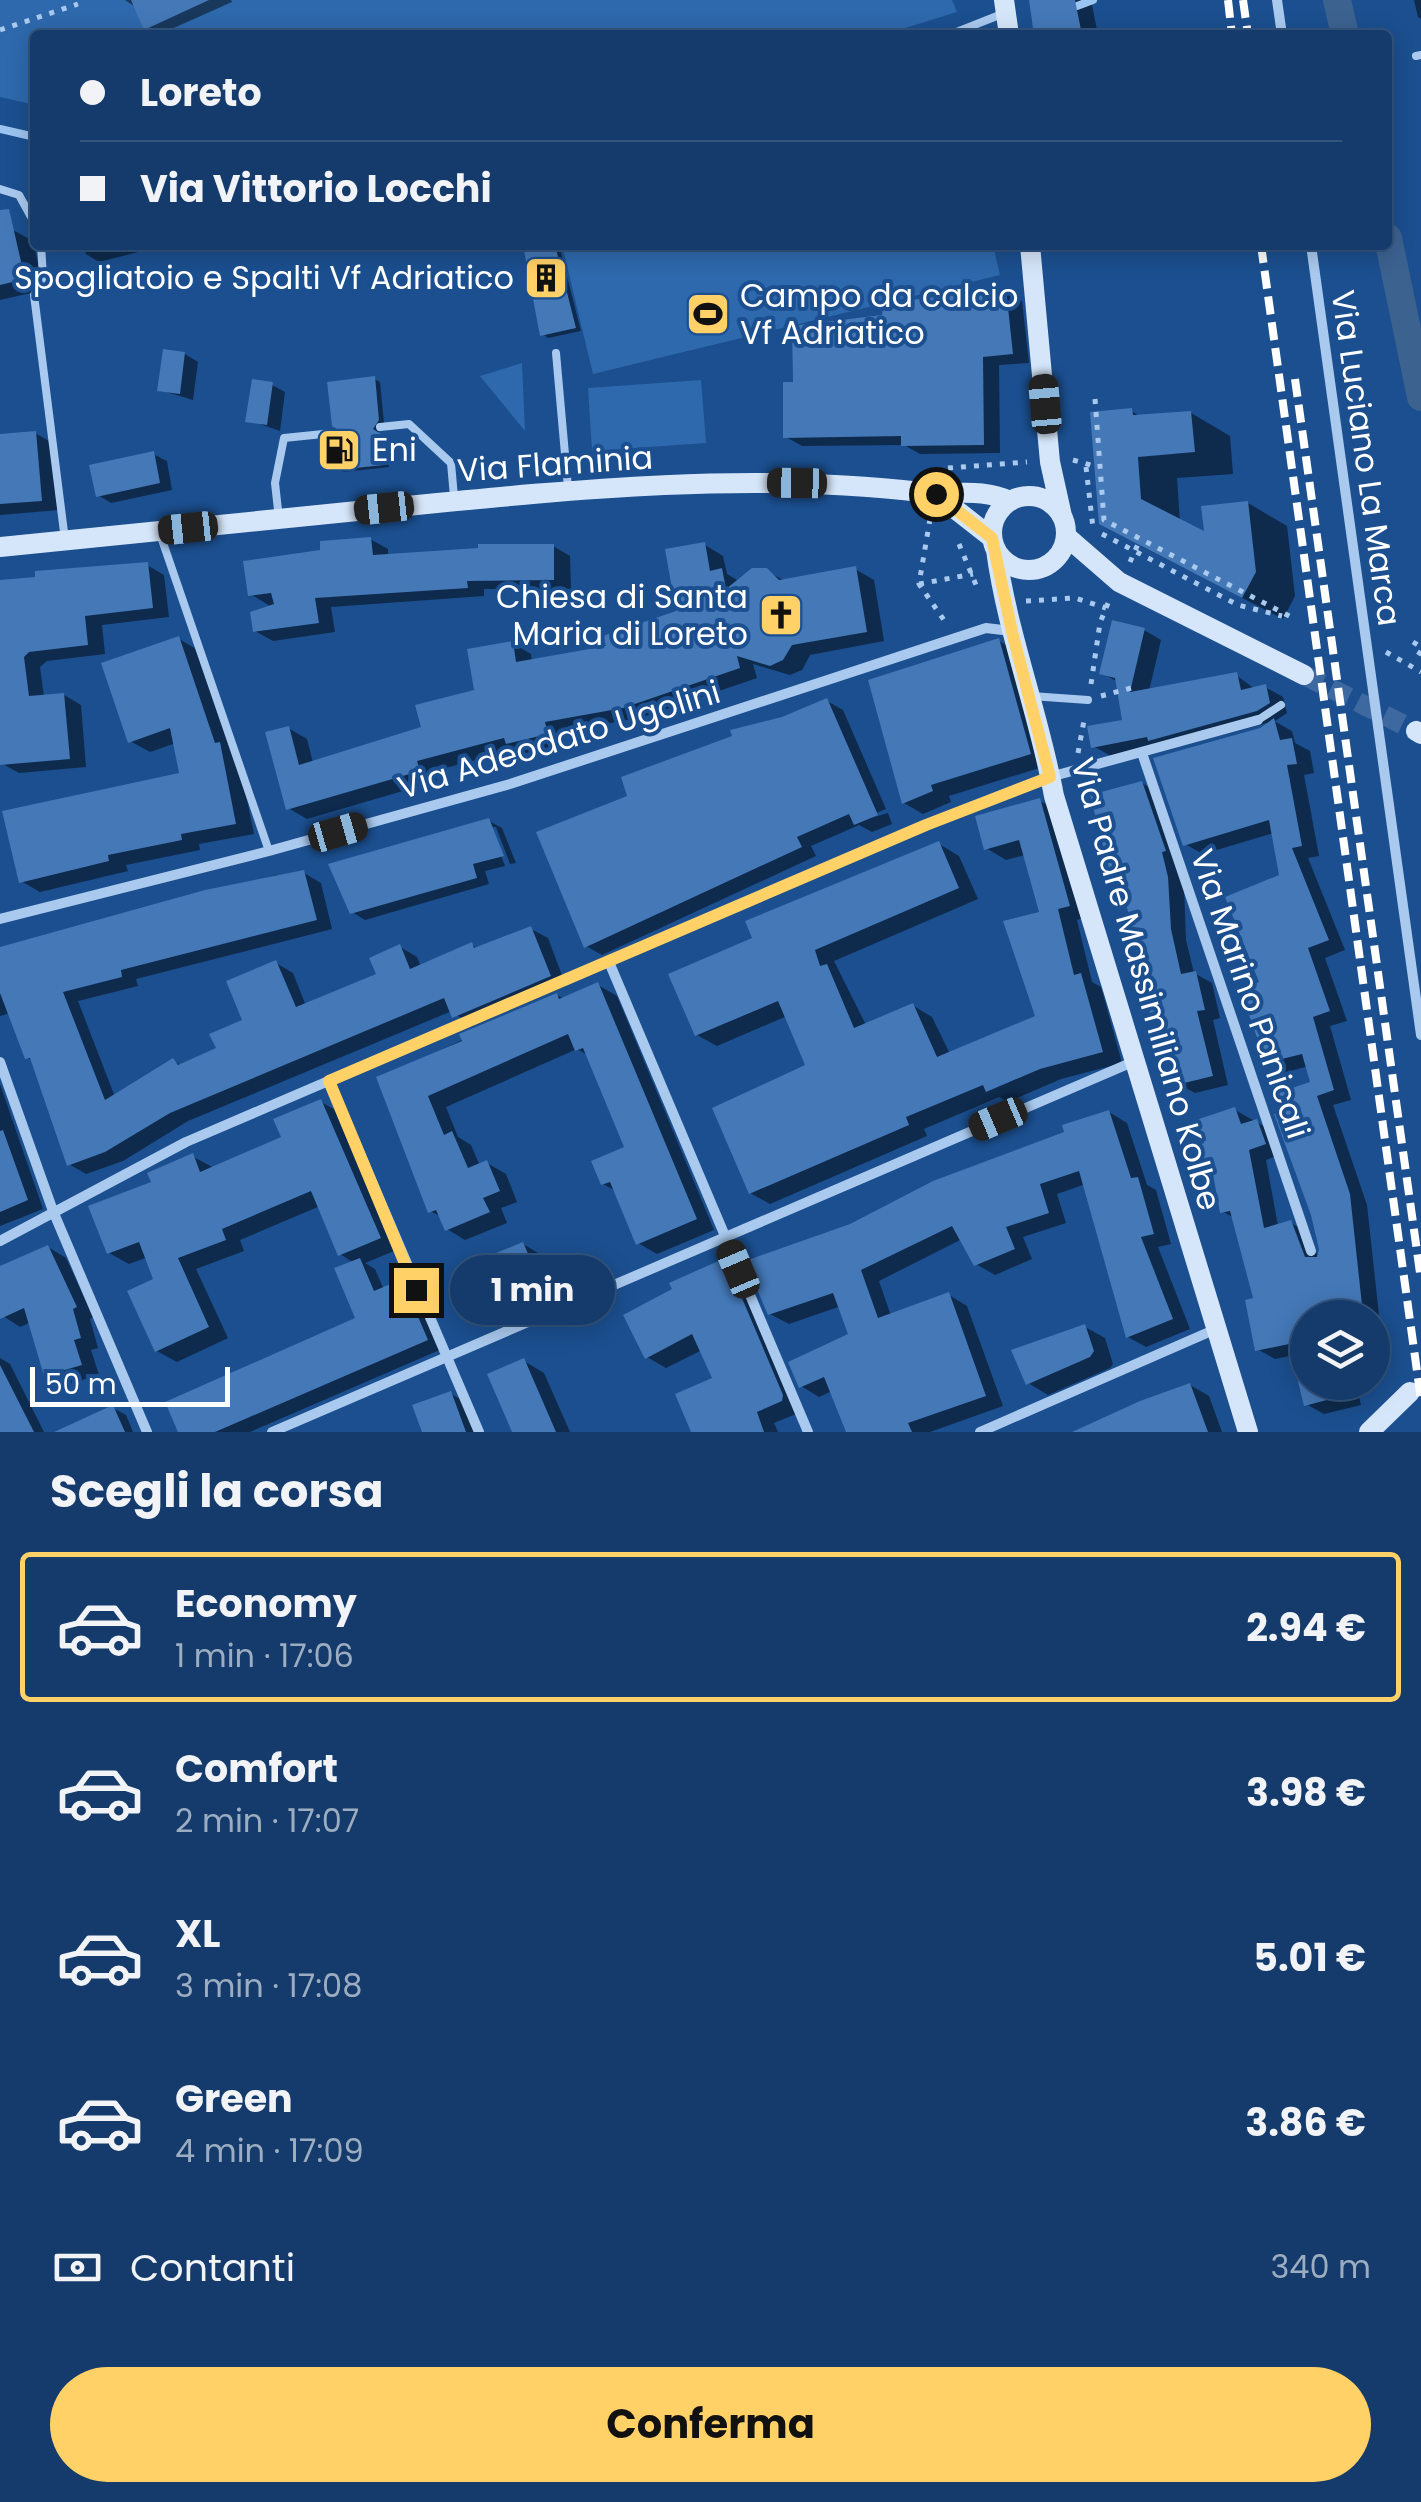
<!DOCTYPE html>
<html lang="it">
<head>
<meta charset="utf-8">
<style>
	:root { --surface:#143b6b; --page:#214673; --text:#f1f3f6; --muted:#9dadc1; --line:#33557e; --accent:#ffd166 }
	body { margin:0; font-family:Poppins,sans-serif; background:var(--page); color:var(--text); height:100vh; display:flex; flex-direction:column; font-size:38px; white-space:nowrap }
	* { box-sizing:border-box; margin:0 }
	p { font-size:32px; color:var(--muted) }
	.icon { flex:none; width:55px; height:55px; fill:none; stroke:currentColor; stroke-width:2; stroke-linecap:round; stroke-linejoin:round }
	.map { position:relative; height:1432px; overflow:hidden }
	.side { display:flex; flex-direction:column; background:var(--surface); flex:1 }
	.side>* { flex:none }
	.hud { position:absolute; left:30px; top:30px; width:1362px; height:220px; border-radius:10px; box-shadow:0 5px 25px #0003,0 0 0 2px var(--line); display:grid; align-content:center; height:220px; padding:0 50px; background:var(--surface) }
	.buttons { position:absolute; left:1290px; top:1300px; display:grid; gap:20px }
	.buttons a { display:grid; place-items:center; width:100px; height:100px; border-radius:50%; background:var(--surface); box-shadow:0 5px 25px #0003,0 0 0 2px var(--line); font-size:50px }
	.scale { position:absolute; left:30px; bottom:25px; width:200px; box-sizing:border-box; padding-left:10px; border:5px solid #fff; border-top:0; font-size:28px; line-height:35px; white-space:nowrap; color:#fff; -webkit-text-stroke:8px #1b4f8f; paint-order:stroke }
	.end { position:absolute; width:45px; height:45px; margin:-22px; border:12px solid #ffd166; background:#111; box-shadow:0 0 0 5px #111 }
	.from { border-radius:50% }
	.bubble { position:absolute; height:70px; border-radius:35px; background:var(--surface); box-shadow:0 5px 25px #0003,0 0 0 2px var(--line); font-size:32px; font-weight:700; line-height:70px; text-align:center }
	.car { position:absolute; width:30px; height:60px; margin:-30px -15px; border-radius:12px; box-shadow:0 0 8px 2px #0007; background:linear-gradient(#222 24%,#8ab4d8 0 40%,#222 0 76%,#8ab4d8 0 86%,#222 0) }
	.hud b { display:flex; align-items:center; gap:35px; height:95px; font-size:38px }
	.hud b+b { border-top:2px solid var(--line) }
	.hud i { width:25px; height:25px; background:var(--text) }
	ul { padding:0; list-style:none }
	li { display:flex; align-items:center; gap:30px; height:150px; margin:0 20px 15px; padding:0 30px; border:5px solid transparent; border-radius:10px }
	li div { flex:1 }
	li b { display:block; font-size:38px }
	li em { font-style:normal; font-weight:700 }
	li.current { border-color:var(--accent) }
	li>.icon { width:90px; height:90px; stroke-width:1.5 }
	h2 { padding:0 50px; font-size:45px; line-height:120px }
	.pay { display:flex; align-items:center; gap:25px; height:110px; padding:0 50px; font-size:38px }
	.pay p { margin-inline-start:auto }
	.primary-button { display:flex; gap:20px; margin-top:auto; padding:20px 50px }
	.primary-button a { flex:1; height:115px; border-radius:60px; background:var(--accent); color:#111; font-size:40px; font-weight:700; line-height:115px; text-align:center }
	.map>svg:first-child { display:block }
	.green { fill:#2e69ad }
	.shadow { fill:#0007 }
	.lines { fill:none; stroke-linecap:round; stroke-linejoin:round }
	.stream { stroke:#9cc4f0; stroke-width:8 }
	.canal { stroke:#3c6290; stroke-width:28 }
	.building { fill:#4478b7 }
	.secondary-tunnel { stroke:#3d69a0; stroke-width:20; stroke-dasharray:20 10; stroke-linecap:butt }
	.path { stroke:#a9c9ee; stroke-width:5; stroke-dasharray:5 8; stroke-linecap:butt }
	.lane { stroke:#a9c9ee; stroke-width:8 }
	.street { stroke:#a9c9ee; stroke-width:10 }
	.secondary { stroke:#d6e6fa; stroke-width:20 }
	.rail { stroke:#fff; stroke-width:8; stroke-dasharray:18 8; stroke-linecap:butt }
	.route { stroke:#ffd166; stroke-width:12 }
	.labels { text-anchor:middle; stroke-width:8; stroke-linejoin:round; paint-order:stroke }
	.poi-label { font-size:32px; fill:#fff; stroke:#1b4f8f; text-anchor:end }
	.street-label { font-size:32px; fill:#fff; stroke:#1b4f8f }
</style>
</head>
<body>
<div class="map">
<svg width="1421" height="1432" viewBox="0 0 1421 1432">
	<rect width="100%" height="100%" fill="#1b4f8f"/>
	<path class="green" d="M0 0H952L957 12 883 35H35V105L0 97Z
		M562 245H993L1000 275 593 374Z
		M522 363 525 431 480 376Z
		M701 380 706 443 592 451 588 388Z"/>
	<path class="shadow" d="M125 0H231L232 2 158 35 146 28 137 8Z
		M1031 0H1091L1098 35H1037Z
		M1414 0H1421V19L1418 17Z
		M13 230 33 241 44 290 0 300V233Z
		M84 245H140L142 251 99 262 86 254Z
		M525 245H559L581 331 548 338 543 334Z
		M1005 292 1022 301 1029 363 999 365 1000 453 920 454 904 445 802 446 786 437 796 384 884 317Z
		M185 354 198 362 193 400 160 390Z
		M374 379 380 382 384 423 377 434 386 440 389 467 344 472 339 469Z
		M272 385 285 392 280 431 248 420Z
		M1131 411 1142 417 1191 413 1230 436 1233 474 1177 478 1180 522 1207 535 1248 503 1287 526 1295 596 1283 619 1141 546Z
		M35 433 54 444 59 510 0 515V436Z
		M153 454 167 461 172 490 111 503 98 495Z
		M370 539 388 549V556L553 546 570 556 571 589H484V596L331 607 335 632 273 641 255 631 272 607 250 594 323 552Z
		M705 545 723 556 727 574 739 581 766 571 785 581 855 569 874 580 884 641 810 655 802 670 790 675 753 664 757 678 643 717 562 732 565 743 526 753 518 749 434 771 437 781 307 819 288 808V728L307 739 313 763 424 729 477 692 512 643 531 654 532 662 609 648 679 613Z
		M147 565 164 575 169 617 102 625 105 654 47 661 40 667 44 697 64 695 81 705 86 767 19 773 1 763 0 582Z
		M1144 630 1161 640 1149 691 1236 675 1255 689 1265 687 1283 697 1287 713 1275 721 1168 749 1111 756 1093 746 1125 722 1118 682 1102 673Z
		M179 639 198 650 238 756 254 834 199 844 200 850 126 865 128 871 40 892 21 881 182 775 176 743 150 752 130 741Z
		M999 641 1018 652 1049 765 949 796 951 802 923 814 904 803Z
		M827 701 843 710 886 809 850 824 888 813 892 824 872 832 859 825 811 846 816 856 602 955 586 946 630 798Z
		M1274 721 1292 731 1295 743 1310 751 1314 773 1304 775 1319 856 1308 858 1345 950 1325 958 1347 1021 1330 1026 1351 1100 1333 1105 1367 1205 1379 1315 1308 1318V1382H1356L1361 1405 1324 1414 1306 1404 1294 1355 1275 1359 1257 1349 1256 1300 1234 1218 1222 1211 1215 1170 1204 1164 1207 1145 1235 1110 1274 1132 1282 1154 1266 1160 1278 1226 1291 1223 1309 1233 1319 1260 1322 1249 1314 1084 1309 1066 1286 1072 1268 1062 1263 984 1282 876 1274 833 1203 854 1185 844 1261 731Z
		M1142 783 1158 793 1184 888 1186 940 1194 973 1212 983 1220 1018 1213 1020 1228 1085 1195 1093 1178 1084 1164 1026 1154 1020 1127 895 1117 889Z
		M1040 801 1060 812 1089 916 1077 920 1092 982 1101 987 1122 1063 1061 1079 1008 1102 999 1097 924 1129 927 1136 770 1204 750 1193 808 1066 787 1016 717 1046 697 1035 755 940 939 844 959 856 978 899 834 961 866 1025 912 1005 932 1017 950 1054 1038 1017 1042 914 1025 855 1006 860 986 848Z
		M489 821 502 828 516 863 510 864 496 827H490L505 866 485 871 489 884 365 920 352 912Z
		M304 873 321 883 332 929 136 979 138 986 78 1001 115 1097 173 1061 183 1066 219 1050 245 1021 276 963 293 973 306 1006 379 975 400 947 417 957 421 967 472 945 478 949 531 929 548 938 566 986 471 1026 452 1011 188 1121 123 1161 86 1174 69 1164 34 1061 27 1058 10 1013 0 1016V950L132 911 277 875 284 879Z
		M598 985 617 996 714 1230 657 1254 638 1243 616 1191 603 1184 628 1149 589 1056 577 1049 446 1107 458 1137 471 1145 480 1166 487 1163 506 1174 517 1202 501 1208 507 1223 465 1240 447 1229 442 1217 430 1211 380 1079 557 995 564 999Z
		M0 1084 43 1209 0 1226Z
		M321 1102 341 1113 399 1249 365 1263 375 1269 384 1290 402 1282 418 1291 442 1349 250 1432H180L358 1320 354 1263 340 1254 320 1206 240 1240 244 1251 196 1269 228 1338 177 1362 157 1351 156 1280 148 1257 129 1264 109 1253 154 1183 192 1156 214 1168 284 1139Z
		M1109 1112 1127 1123 1147 1185 1156 1190 1171 1244 1158 1247 1190 1329 1146 1347 1128 1337 1086 1184 1057 1194 1066 1223 1023 1237 1032 1259 995 1275 976 1264 962 1239 879 1281 891 1316 949 1295 967 1306 1003 1406 930 1432H849L832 1391 819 1397 801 1386 851 1336 841 1306 789 1324 770 1314 852 1226Z
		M523 1244 543 1256 560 1295 495 1322 475 1311Z
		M48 1247 66 1258 93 1317 90 1319 98 1348 91 1350 99 1375 65 1385 47 1375 31 1322 20 1327 0 1314V1269Z
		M725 1261 744 1272 801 1412 774 1423 778 1432H693L715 1380 702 1350 666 1368 647 1357Z
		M1085 1327 1105 1338 1113 1364 1110 1368 1048 1395 1028 1383Z
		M0 1358 10 1364 44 1432H0Z
		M524 1361 544 1373 570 1432H515Z
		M1190 1385 1209 1396 1222 1432H1076Z
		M451 1394 471 1405 481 1432H425Z
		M113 1408 126 1415 133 1432H64Z"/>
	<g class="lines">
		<path class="stream" d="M1077 6 1093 0
			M0 129 35 137"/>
		<path class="canal" d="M1337 0 1345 35
			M1388 238 1421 397"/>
	</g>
	<path class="building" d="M131 0H209L144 30Z
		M1029 0H1075L1082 35H1034Z
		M9 209 25 279 0 285V210Z
		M523 245H555L576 328 540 336Z
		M1006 289 1013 354 983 357 984 445 901 446V436L783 438V382H793L792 326 882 315 884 303Z
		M163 349 185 352 180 394 157 391Z
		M375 376 379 420 373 429 381 434 384 465 336 470 333 440 340 431 332 426 327 382Z
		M252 379 273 382 267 425 245 422Z
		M1132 408 1133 415 1191 411 1195 452 1138 457 1141 499 1204 531 1201 506 1248 501 1256 572 1242 598 1099 524 1090 412Z
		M36 431 42 501 0 504V434Z
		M154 451 160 483 96 497 89 465Z
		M371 537 373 555 478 548V544H554V580L467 581 468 588 315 598 319 623 253 632 250 612 274 604 271 593 248 596 243 561 320 550V541Z
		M705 542 710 571 722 568 726 589 752 568H767L779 580 856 566 867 632 792 645 783 660 770 666 737 656 740 668 623 708 545 722 548 734 506 744 504 738 417 761 420 771 286 810 265 732 289 726 299 765 421 727 415 705 474 690 467 649 513 641 516 662 606 646 603 636 676 611 665 549Z
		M148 562 153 608 85 616 88 645 29 652 24 657 29 696 64 693 70 759 0 765V580L35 577V571Z
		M1112 620 1145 628 1130 692 1237 672 1241 690 1266 684 1270 703 1257 711 1148 741 1147 737 1091 748 1087 726 1122 720 1115 678 1099 674Z
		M179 636 215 743 220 742 236 824 181 834 182 840 108 855 109 861 19 883 2 811 179 773 170 728 128 743 101 663Z
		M999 638 1031 754 931 785 933 791 902 804 868 680Z
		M827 698 878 815 854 825 849 814 797 837 802 847 584 948 536 832 627 796 621 777 732 736 730 730 782 717Z
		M1274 718 1280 740 1292 738 1297 764 1287 765 1302 846 1292 848 1329 940 1308 948 1330 1011 1313 1017 1334 1090 1317 1096 1350 1194 1362 1305 1308 1318V1382H1364L1365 1390 1304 1406 1289 1344 1255 1351 1245 1300 1253 1298 1230 1211 1220 1213 1211 1163 1202 1166 1195 1146 1204 1143 1196 1120 1235 1107 1241 1124 1257 1119 1266 1144 1249 1150 1264 1228 1291 1220 1305 1257H1317L1319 1249 1311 1215 1274 1114 1280 1112 1274 1094 1310 1082 1302 1054 1266 1063 1240 989 1259 982 1225 897 1279 875 1269 820 1183 846 1153 758 1260 728Z
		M1142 781 1166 851 1162 852 1168 877 1171 929 1181 974 1196 971 1205 1010 1197 1011 1213 1076 1176 1085 1160 1020 1152 1022 1123 889 1115 891 1090 795Z
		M1040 798 1070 906 1058 909 1074 975 1081 973 1103 1052 1040 1069 986 1092 983 1085 906 1117 909 1125 749 1194 712 1108 805 1065 778 1001 695 1036 668 974 752 938 745 921 939 841 959 888 815 950 820 966 827 964 854 1028 913 1003 937 1057 1035 1016 1003 921 1039 912 1019 840 984 850 975 816Z
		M489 818 504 856 473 864 477 878 350 914 328 864Z
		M304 870 317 920 121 970 122 977 63 992 105 1100 173 1058 178 1065 216 1048 209 1034 242 1020 226 981 276 960 296 1007 376 974 369 958 400 944 410 969 472 942 474 948 531 926 551 976 452 1018 444 998 170 1113 105 1152 67 1166 30 1058 25 1059 0 993V947L205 890Z
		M598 982 697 1219 636 1245 610 1182 601 1185 591 1161 624 1147 583 1048 575 1051 568 1034 428 1096 444 1135 452 1131 468 1168 487 1160 500 1191 483 1198 490 1212 445 1231 436 1210 428 1213 376 1077 462 1041 459 1034 557 993 559 999Z
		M321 1099 381 1238 338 1256 311 1191 222 1229 226 1240 178 1258 209 1327 155 1352 127 1291 153 1279 139 1242 107 1254 88 1206 151 1182 147 1173 193 1153 200 1172 281 1137 273 1119Z
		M1109 1110 1131 1178 1138 1177 1154 1234 1141 1237 1173 1319 1126 1338 1079 1171 1040 1184 1049 1213 1006 1227 1015 1249 974 1266 952 1226 861 1270 878 1318 949 1292 986 1396 908 1423 912 1432H846L824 1377 799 1388 788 1362 848 1334 833 1293 768 1315 745 1261 850 1224 933 1181 1064 1132 1062 1125Z
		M3 1130 28 1200 0 1212V1131Z
		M523 1242 541 1284 473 1312 455 1270Z
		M48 1245 77 1307 73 1309 81 1338 74 1340 82 1365 44 1376 24 1308 0 1319V1266Z
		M360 1258 374 1291 402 1279 428 1340 215 1432H178L165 1402 355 1318 334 1268Z
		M725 1258 783 1395 782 1401 757 1412 764 1432H691L675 1394 712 1378 692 1334 645 1359 623 1315 672 1289 669 1283Z
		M1085 1324 1094 1351 1090 1357 1026 1385 1011 1350Z
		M524 1358 556 1432H512L487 1374Z
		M0 1365 34 1432H0Z
		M1190 1383 1208 1432H1072L1140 1401Z
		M451 1391 466 1432H422L412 1405Z
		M113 1405 125 1432H54Z"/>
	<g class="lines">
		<path class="secondary-tunnel" d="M1304 675 1416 731"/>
		<path class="path" d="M0 30 78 4
			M1095 399 1104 520 1293 618
			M1073 460 1094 466
			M1086 467 1093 528
			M948 468 1027 462
			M930 519 919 584 946 623
			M1102 534 1238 605 1282 616
			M959 544 976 585
			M1130 562 1138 544
			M919 584 973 574
			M1026 601 1075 598 1106 608
			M1413 642 1421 647
			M1421 651 1417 657 1421 660
			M1386 652 1421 672
			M1091 684 1100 623 1108 603
			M1101 696 1131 688
			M1078 753 1085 715"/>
		<path class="lane" d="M949 35 1002 14
			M1416 56 1421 55
			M0 189 19 195 35 224
			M41 245 43 277 34 295 65 540
			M556 353 568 488
			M380 427 409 424 451 463 454 497
			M279 519 275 483 284 438 333 433
			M160 534 269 851
			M1031 696 1088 700
			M1258 720 1281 705"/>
		<path class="street" d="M1277 0 1282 35
			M1311 245 1421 1035
			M1142 753 1311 1251
			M0 919 269 851 510 784 986 628 1011 631
			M609 962 808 1432
			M0 1062 53 1211 147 1432
			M329 1081 479 1432
			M0 1241 186 1142 926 825 1050 777 1258 720
			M272 1432 1135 1061
			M980 1432 1216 1329"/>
		<path class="secondary" d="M1004 0 1009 35
			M1030 245 1050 462 1062 516
			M936 494 992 538
			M992 533a37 37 0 1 1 74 0a37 37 0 1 1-74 0Z
			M1066 536 1119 582 1304 675
			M0 547C136 533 272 520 407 506 578 489 750 472 921 492 954 496 979 487 1010 501
			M996 550C1007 633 1039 713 1054 796L1248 1432
			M1416 731 1421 734
			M1369 1432 1410 1392"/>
		<path class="rail" d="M1228 0 1232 35
			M1243 0 1248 35
			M1261 245 1421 1400
			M1295 379 1421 1280"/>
	</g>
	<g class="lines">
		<path class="route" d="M416 1290 329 1081 926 825 1050 777 1012 632 992 538 936 494"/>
	</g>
	<defs>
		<g id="building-square" transform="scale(2.25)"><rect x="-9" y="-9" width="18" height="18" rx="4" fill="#ffd166" stroke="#1b4f8f"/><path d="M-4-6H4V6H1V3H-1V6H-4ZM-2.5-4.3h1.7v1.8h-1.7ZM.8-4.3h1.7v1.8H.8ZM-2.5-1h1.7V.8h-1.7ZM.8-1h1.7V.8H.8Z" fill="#111"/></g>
		<g id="stadium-square" transform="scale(2.25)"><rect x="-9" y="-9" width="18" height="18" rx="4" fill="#ffd166" stroke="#1b4f8f"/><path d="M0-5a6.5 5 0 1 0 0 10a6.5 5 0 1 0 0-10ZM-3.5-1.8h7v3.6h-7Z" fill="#111"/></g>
		<g id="fuel-square" transform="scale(2.25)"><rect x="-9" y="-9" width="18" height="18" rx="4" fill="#ffd166" stroke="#1b4f8f"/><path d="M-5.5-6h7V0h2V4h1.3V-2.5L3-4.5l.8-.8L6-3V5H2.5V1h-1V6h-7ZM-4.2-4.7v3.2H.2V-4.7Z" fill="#111"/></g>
		<g id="church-square" transform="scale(2.25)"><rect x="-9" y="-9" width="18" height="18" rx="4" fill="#ffd166" stroke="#1b4f8f"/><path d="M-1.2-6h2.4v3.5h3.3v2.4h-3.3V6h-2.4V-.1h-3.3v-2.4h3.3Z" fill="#111"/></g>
	</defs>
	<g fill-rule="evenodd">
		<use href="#building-square" x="546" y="278"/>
		<use href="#stadium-square" x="708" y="314"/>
		<use href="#fuel-square" x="339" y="450"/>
		<use href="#church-square" x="781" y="615"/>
	</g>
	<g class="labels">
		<g class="poi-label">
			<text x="514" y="289">Spogliatoio e Spalti Vf Adriatico</text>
			<text x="740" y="307" text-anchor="start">Campo da calcio<tspan x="740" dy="37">Vf Adriatico</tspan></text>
			<text x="372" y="461" text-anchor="start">Eni</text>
			<text x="748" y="608">Chiesa di Santa<tspan x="748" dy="37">Maria di Loreto</tspan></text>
		</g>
		<g class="street-label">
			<text transform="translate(1366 458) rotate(82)" y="11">Via Luciano La Marca</text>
			<text transform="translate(555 464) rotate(-4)" y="11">Via Flaminia</text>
			<text transform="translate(559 740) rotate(-17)" y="11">Via Adeodato Ugolini</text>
			<text transform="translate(1146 984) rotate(74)" y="11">Via Padre Massimiliano Kolbe</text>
			<text transform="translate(1250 994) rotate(71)" y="11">Via Marino Panicali</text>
		</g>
	</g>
</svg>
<div class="buttons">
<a><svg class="icon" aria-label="layers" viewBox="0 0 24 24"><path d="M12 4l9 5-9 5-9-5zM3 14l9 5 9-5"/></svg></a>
</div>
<div class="scale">50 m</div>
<i class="end from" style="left:936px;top:494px"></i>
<i class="end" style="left:416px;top:1290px"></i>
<div class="bubble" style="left:450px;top:1255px;width:165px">1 min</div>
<i class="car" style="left:1045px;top:404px;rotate:355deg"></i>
<i class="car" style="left:797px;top:483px;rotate:271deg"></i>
<i class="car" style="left:384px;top:508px;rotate:264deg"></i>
<i class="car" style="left:188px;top:528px;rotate:264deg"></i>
<i class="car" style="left:338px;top:832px;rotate:74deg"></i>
<i class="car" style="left:998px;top:1119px;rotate:247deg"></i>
<i class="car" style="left:738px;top:1269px;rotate:337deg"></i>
<div class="hud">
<b><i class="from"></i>Loreto</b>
<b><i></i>Via Vittorio Locchi</b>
</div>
</div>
<section class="side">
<h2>Scegli la corsa</h2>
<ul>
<li class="current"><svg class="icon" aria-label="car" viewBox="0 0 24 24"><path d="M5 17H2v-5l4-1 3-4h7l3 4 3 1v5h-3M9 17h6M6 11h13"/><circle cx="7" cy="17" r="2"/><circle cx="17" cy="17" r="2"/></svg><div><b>Economy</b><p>1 min · 17:06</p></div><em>2.94 €</em></li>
<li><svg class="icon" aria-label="car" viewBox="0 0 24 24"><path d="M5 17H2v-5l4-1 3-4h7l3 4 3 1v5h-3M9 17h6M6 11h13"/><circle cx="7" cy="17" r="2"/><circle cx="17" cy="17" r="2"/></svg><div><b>Comfort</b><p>2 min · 17:07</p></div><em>3.98 €</em></li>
<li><svg class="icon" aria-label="car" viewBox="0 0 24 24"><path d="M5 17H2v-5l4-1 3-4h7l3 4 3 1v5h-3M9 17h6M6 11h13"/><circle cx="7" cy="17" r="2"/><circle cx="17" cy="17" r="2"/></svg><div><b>XL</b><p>3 min · 17:08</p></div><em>5.01 €</em></li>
<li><svg class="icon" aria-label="car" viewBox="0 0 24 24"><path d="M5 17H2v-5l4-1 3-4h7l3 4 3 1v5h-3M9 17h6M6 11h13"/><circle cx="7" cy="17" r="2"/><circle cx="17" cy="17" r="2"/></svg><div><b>Green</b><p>4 min · 17:09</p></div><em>3.86 €</em></li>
</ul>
<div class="pay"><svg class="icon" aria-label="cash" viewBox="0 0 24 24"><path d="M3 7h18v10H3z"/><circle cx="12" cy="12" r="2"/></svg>Contanti<p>340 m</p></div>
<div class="primary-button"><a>Conferma</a></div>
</section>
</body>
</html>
